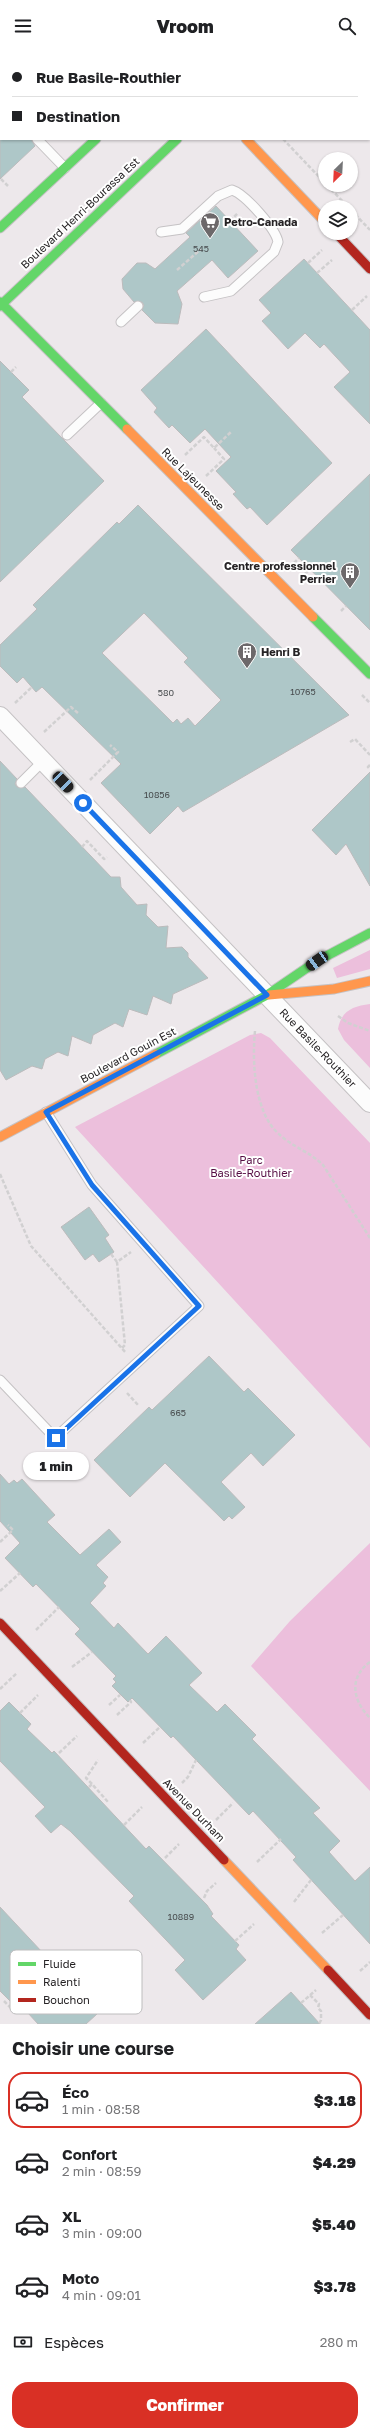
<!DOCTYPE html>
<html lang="fr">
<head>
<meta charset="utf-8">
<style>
	:root { --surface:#fff; --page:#f2f2f2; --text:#202124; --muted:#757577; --line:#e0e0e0; --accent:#d93025 }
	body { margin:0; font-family:"Golos Text",sans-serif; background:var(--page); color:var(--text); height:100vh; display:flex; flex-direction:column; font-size:15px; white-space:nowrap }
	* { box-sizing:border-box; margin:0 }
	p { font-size:13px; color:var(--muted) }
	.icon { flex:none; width:22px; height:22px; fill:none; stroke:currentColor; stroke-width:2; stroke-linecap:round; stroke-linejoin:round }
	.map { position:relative; height:1972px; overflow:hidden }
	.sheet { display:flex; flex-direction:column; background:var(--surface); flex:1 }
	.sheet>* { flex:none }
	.hud { position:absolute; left:0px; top:0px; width:370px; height:88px; box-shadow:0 1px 3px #0004; display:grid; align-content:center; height:88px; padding:0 12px; background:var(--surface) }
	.needle { width:26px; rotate:204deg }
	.buttons { position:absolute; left:318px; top:100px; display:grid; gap:8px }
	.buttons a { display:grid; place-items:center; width:40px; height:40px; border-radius:50%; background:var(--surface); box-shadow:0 1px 3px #0004; font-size:20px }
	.end { position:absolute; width:18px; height:18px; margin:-9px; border:5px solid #1a73e8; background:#fff; box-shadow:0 0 0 2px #fff }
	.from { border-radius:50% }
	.bubble { position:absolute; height:28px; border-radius:14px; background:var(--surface); box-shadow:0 1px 3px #0004; font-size:13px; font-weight:800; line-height:28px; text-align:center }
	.car { position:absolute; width:12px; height:24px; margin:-12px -6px; border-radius:5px; box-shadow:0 0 3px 1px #0007; background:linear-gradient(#222 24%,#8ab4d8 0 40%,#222 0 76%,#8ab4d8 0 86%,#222 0) }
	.hud b { display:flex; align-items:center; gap:14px; height:38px; font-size:15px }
	.hud b+b { border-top:1px solid var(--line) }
	.hud i { width:10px; height:10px; background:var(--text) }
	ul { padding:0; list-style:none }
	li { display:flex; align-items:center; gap:12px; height:56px; margin:0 8px 6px; padding:0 4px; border:2px solid transparent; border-radius:16px }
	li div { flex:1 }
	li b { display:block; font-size:15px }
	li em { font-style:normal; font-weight:800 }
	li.active { border-color:var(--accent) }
	li>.icon { width:36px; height:36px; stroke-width:1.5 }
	h2 { padding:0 12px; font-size:18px; line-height:48px }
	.pay { display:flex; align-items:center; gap:10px; height:44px; padding:0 12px; font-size:15px }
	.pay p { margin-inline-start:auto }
	.primary-button { display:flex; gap:8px; margin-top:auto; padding:8px 12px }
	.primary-button a { flex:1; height:46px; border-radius:16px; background:var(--accent); color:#fff; font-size:16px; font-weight:800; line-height:46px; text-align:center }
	header { display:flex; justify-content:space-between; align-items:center; height:52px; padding:0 12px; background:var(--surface); font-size:18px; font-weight:800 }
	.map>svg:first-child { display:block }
	.green { fill:#ecbfdc }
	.building { fill:#aec7c8; stroke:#bcbbbc; fill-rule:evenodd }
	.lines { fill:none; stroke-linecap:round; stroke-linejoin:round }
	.lane-casing { stroke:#c5c2c4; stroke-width:11 }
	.street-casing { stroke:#c5c2c4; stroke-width:20 }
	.fast-casing { stroke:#c5c2c4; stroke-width:11 }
	.slow-casing { stroke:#c5c2c4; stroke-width:11 }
	.jam-casing { stroke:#c5c2c4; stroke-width:11 }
	.path { stroke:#d1d0d1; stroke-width:2.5; stroke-dasharray:4 2; stroke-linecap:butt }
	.lane { stroke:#fcfcfc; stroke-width:9 }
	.street { stroke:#fcfcfc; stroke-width:18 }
	.fast { stroke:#63d668; stroke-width:9 }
	.slow { stroke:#ff974d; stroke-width:9 }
	.jam { stroke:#b3261e; stroke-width:9 }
	.route { stroke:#1a73e8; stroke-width:5 }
	.labels { text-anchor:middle; stroke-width:4; stroke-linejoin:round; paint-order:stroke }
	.number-label { font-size:9px; fill:#484c4e }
	.street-label { font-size:11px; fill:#262325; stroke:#fff }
	.poi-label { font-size:11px; font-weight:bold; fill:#262325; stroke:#fff; text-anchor:start }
	.park-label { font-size:11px; fill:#560e44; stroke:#fff }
	.key { fill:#fff; stroke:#bebdbe; stroke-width:1 }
	.key-label { font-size:11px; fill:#262325 }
</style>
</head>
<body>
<header><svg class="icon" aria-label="menu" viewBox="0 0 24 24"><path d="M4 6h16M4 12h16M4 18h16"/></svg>Vroom<svg class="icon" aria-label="search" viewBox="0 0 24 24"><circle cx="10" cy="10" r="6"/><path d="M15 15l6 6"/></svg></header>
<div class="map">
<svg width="370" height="1972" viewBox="0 0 370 1972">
	<rect width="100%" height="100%" fill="#ede8eb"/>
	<path class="green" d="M370 898V917L337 926 333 916Z
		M370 952V1016L344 988 338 977C341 959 353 954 370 952Z
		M261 981 270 986 370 1091V1396L75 1075 250 983Z
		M370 1491V1739L251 1614 290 1569Z"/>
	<path class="building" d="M0 87H31L35 94 0 127Z
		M216 154 258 199 228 226 212 208 177 239 182 252 178 272 155 271 142 258 144 253 142 250H134L123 237 122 227 137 211H146L155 217 190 185 186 181Z
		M304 207 370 278V372L334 335 350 320 324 292 320 296 305 281 288 297 262 269 271 261 259 248Z
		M206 277 332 411 267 473 250 455 247 457 233 442 236 440 216 419 231 405 205 377 190 391 172 373 169 376 154 360 157 356 141 338Z
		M0 309 29 338 22 345 104 429 0 530Z
		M370 422V578L291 498Z
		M138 453 349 663 183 760 178 754 150 782 101 731 121 712 42 635 36 640 23 625 17 631 0 614V593L37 557 33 553 117 470 119 472ZM144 561 188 606 184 610 221 648 195 674 188 666 181 672 177 667 173 671 102 601Z
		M0 709 17 727 15 732 17 735H25L111 825H120L121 835 137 853 147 852 146 863 158 875 168 874 166 896 182 895 188 901V905L208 926 173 942 171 952 153 944 147 963 129 957 123 975 115 971 93 983 91 992 72 984 68 1004 58 1000 45 1007 42 1017 32 1014 6 1028 0 1018Z
		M370 720V834L346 792 336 803 312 778Z
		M89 1155 109 1183 105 1186 114 1200 99 1210 93 1202 85 1208 61 1175Z
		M209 1304 244 1340 248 1336 295 1383 263 1414 251 1401 221 1430 245 1455 232 1467 229 1464 224 1469 165 1411 130 1445 94 1408 149 1355 152 1358Z
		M0 1422 9 1432 14 1428 17 1431 22 1427 55 1463 47 1470 80 1503 109 1477 121 1490 96 1513 108 1525 103 1531 106 1534 90 1551 114 1576 118 1571 148 1602 166 1584 202 1621 189 1633 217 1660 225 1652 256 1683 252 1687 320 1756 313 1761 340 1789 329 1800 355 1829 370 1815V1892L293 1808 296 1805 253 1759 249 1763 173 1684 171 1686 132 1646 128 1650 112 1634 116 1630 113 1627 116 1624 75 1582 80 1577 36 1532 33 1535 5 1506 20 1491 0 1469Z
		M9 1650 31 1672 27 1677 52 1701 54 1699 146 1797 149 1794 207 1853 213 1862 211 1864 239 1893 236 1897 246 1908 203 1948 175 1918 185 1908 129 1849 134 1844 70 1779 61 1772 51 1781 35 1764 45 1755 0 1709V1659Z
		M0 1855 43 1901 54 1909 71 1935 97 1962 86 1972H38L17 1949 13 1952 0 1939Z
		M291 1940 320 1972H255Z"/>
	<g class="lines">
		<g class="lane-casing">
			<path id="lane" d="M0 49 1 50
				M37 87 65 116
				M161 180 182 177 218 144 232 138C245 142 276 177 278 190L274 200 231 239 204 245
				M121 270 138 254
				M67 383 101 351
				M21 731 43 709
				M0 1328 55 1386 199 1254 92 1133 46 1060"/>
		</g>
		<g class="street-casing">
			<path id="street" d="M0 664 370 1051"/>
		</g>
		<g class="fast-casing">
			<path id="fast" d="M160 0 161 1
				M187 1 188 0
				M262 1 263 0
				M0 176 96 87
				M0 250 127 377
				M0 254 177 87
				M313 565 370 622
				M156 1002 267 943 317 909 370 881"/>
		</g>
		<g class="slow-casing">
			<path id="slow" d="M246 87 325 170
				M127 377 313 565
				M269 943 334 937 370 929
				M0 1085 156 1002
				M224 1808 328 1918"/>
		</g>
		<g class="jam-casing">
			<path id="jam" d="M336 181 370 217
				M0 1571 224 1808
				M328 1918 370 1963"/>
		</g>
		<path class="path" d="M283 87 325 131
			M1 127 8 134
			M327 133 348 155
			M351 158 370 178
			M230 169 238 161
			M308 211 322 198
			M177 218 201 197
			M317 221 332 208
			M352 258 367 244
			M11 320 16 315
			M185 403 204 385 214 396 232 379
			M206 424 224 407 214 396
			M294 511 299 506
			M305 522 310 517
			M341 559 346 554
			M362 643 370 651
			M15 651 32 635
			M44 680 71 655 79 662
			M350 690 355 687 370 703
			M370 713 368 715 370 717
			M90 728 118 700 110 693
			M82 795 87 789 104 807 107 805
			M338 964 348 971 370 979
			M255 979C252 1009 254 1062 280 1083 293 1095 310 1100 323 1113L370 1186
			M0 1122 31 1194 126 1301
			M111 1202 117 1210
			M122 1296 125 1293 117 1210 131 1200
			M127 1341 139 1354
			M0 1490 13 1478 8 1473
			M0 1539 20 1521
			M36 1578 59 1555
			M370 1610C348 1626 353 1649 370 1666
			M72 1615 92 1600
			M0 1637 17 1621
			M109 1653 120 1643
			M20 1661 38 1643
			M117 1663 131 1650 130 1648
			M143 1691 160 1675
			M59 1701 77 1684
			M182 1731 188 1725 196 1708
			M92 1732 86 1726 98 1708
			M89 1735 92 1732 108 1750
			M216 1768 233 1751
			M124 1773 142 1755
			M165 1806 179 1792
			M257 1810 281 1787
			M204 1846 207 1839 216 1831
			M294 1850 311 1828
			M322 1881 343 1863
			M235 1889 254 1872
			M360 1919 370 1910
			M310 1943 319 1952 318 1956 321 1959V1968L319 1972
			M4 1949 13 1958 19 1952
			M301 1951 316 1938"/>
		<use href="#lane" class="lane"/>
		<use href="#street" class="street"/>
		<use href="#fast" class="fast"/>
		<use href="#slow" class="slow"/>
		<use href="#jam" class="jam"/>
	</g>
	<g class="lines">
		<path class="route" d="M56 1386 199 1254 92 1133 46 1060 267 943 83 751"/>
	</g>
	<defs>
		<g id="supermarket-pin" transform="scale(1)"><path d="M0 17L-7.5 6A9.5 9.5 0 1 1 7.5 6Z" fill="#6c686a" stroke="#fff"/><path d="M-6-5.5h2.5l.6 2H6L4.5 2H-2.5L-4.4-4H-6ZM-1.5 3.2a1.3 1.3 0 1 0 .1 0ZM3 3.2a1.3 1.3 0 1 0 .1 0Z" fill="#fff"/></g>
		<g id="building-pin" transform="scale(1)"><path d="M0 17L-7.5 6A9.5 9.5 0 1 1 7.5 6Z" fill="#6c686a" stroke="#fff"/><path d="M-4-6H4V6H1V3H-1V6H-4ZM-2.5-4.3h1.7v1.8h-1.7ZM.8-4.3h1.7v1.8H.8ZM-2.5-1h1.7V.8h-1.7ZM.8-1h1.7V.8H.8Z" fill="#fff"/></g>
	</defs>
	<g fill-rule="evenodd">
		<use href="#supermarket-pin" x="210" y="170"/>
		<use href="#building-pin" x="350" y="520"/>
		<use href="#building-pin" x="247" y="600"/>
	</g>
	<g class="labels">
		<g class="number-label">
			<text x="201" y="200">545</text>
			<text x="303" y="643">10765</text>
			<text x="166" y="644">580</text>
			<text x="157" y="746">10856</text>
			<text x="178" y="1364">665</text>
			<text x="181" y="1868">10889</text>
		</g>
		<g class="street-label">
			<text transform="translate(80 161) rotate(-43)" y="4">Boulevard Henri-Bourassa Est</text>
			<text transform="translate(193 427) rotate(45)" y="4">Rue Lajeunesse</text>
			<text transform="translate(318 996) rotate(46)" y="4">Rue Basile-Routhier</text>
			<text transform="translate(128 1003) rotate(-28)" y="4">Boulevard Gouin Est</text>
			<text transform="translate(194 1758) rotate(46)" y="4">Avenue Durham</text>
		</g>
		<g class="poi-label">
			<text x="224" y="174">Petro-Canada</text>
			<text x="336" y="518" text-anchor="end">Centre professionnel<tspan x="336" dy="13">Perrier</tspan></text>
			<text x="261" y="604">Henri B</text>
		</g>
		<g class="park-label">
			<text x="251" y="1112">Parc<tspan x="251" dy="13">Basile-Routhier</tspan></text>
		</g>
	</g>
	<rect x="10" y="1898" width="132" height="64" rx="6" class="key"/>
	<rect x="18" y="1910" width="18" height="4" fill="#63d668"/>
	<rect x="18" y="1928" width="18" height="4" fill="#ff974d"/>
	<rect x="18" y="1946" width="18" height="4" fill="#b3261e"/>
	<g class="key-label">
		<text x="43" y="1916">Fluide</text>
		<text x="43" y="1934">Ralenti</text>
		<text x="43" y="1952">Bouchon</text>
	</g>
</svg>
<div class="buttons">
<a><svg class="needle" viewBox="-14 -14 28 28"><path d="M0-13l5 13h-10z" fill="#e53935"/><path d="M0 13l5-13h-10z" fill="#757577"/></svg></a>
<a><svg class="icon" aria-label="layers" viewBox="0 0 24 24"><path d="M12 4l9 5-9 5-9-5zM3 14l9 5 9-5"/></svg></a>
</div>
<i class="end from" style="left:83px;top:751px"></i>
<i class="end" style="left:56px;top:1386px"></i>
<div class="bubble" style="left:23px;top:1400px;width:66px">1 min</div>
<i class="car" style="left:63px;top:730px;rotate:136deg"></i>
<i class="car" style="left:317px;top:909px;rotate:235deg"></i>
<div class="hud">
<b><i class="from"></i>Rue Basile-Routhier</b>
<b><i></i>Destination</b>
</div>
</div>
<section class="sheet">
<h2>Choisir une course</h2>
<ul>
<li class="active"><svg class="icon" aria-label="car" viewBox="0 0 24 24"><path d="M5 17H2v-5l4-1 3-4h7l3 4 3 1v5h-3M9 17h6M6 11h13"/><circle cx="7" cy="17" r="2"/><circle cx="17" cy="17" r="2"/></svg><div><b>Éco</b><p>1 min · 08:58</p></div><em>$3.18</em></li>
<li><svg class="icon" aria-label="car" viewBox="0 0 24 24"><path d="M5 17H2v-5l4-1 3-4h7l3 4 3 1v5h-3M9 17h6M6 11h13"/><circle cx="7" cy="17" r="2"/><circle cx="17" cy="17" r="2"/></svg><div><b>Confort</b><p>2 min · 08:59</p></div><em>$4.29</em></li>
<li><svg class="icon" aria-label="car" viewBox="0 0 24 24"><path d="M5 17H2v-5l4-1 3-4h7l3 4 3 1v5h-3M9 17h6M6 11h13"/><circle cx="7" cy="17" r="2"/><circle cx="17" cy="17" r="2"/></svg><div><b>XL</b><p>3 min · 09:00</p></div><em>$5.40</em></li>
<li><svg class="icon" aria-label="car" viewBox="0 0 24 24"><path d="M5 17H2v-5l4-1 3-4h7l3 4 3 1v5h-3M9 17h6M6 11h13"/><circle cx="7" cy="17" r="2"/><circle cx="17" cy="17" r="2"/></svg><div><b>Moto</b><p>4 min · 09:01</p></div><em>$3.78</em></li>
</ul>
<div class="pay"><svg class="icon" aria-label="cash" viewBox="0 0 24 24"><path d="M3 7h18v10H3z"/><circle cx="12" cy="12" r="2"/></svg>Espèces<p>280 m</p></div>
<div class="primary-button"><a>Confirmer</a></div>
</section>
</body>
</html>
